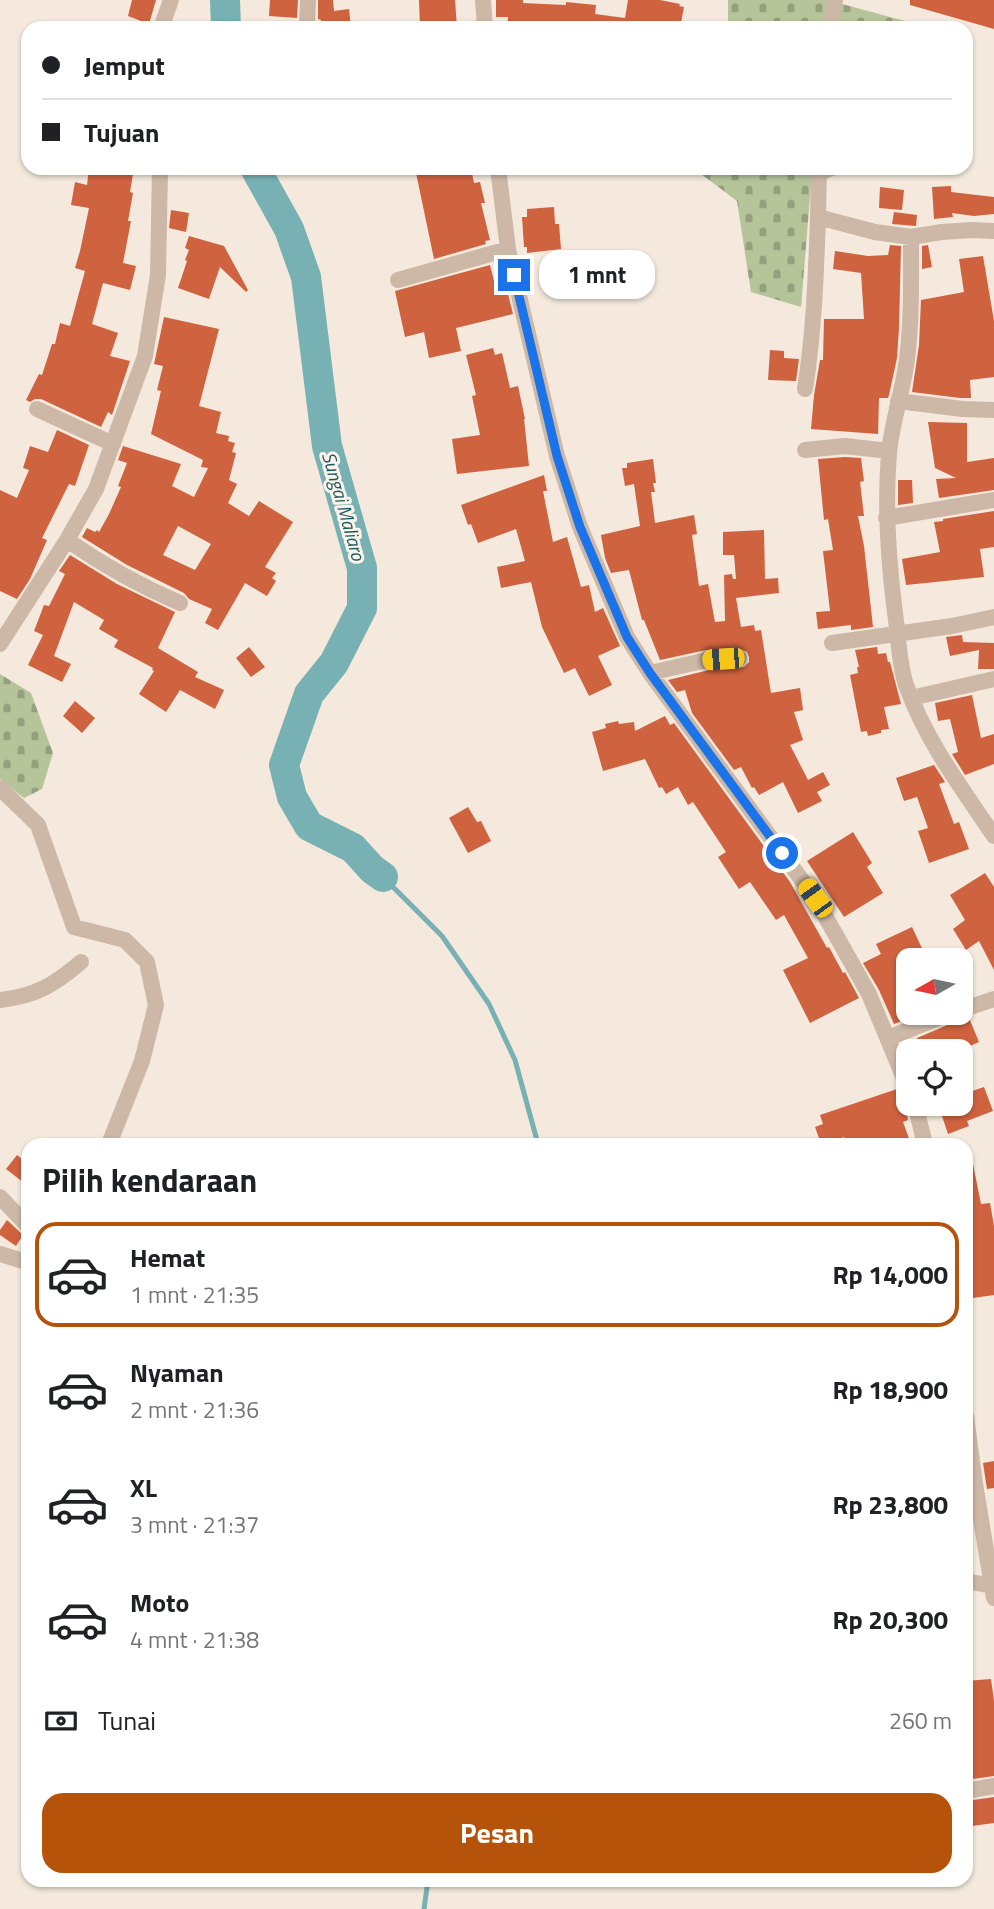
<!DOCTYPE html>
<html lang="id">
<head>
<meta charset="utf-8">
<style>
	:root { --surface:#fff; --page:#f2f2f2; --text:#202124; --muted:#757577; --line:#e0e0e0; --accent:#b45309 }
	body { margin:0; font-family:"Titillium Web",sans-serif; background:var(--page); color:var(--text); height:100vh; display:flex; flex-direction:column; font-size:26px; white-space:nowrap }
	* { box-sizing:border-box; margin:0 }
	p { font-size:23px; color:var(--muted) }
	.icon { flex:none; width:38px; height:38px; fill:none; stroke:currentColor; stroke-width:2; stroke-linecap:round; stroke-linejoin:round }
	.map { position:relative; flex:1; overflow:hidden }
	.details { position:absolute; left:21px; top:1138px; width:952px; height:749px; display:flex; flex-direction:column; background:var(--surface); border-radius:21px; box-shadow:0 2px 5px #0004 }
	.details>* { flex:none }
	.guide { position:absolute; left:21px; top:21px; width:952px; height:154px; border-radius:21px; box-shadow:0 2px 5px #0004; display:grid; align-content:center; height:154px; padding:0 21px; background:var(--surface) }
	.needle { width:46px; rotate:261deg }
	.fabs { position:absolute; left:896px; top:948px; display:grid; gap:14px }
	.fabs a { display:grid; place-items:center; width:77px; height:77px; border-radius:14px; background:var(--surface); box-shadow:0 2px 5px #0004; font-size:35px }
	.end { position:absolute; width:32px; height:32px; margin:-16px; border:9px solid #1a73e8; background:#fff; box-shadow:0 0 0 4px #fff }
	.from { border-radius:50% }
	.bubble { position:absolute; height:49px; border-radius:21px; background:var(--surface); box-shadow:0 2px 5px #0004; font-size:23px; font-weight:700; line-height:49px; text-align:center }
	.car { position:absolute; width:21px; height:42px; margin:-21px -10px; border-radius:9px; box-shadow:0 0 5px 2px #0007; background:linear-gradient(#f5c518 24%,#345 0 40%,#f5c518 0 76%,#345 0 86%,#f5c518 0) }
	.guide b { display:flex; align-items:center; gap:24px; height:66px; font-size:26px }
	.guide b+b { border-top:2px solid var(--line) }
	.guide i { width:18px; height:18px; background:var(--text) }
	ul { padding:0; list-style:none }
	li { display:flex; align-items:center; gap:21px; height:105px; margin:0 14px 10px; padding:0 7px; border:4px solid transparent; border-radius:21px }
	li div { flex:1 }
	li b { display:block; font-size:26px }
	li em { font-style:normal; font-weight:700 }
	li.selected { border-color:var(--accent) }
	li>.icon { width:63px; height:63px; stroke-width:1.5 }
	h2 { padding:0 21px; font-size:32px; line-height:84px }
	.pay { display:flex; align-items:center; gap:18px; height:77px; padding:0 21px; font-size:26px }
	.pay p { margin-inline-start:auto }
	.button { display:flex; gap:14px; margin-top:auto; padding:14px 21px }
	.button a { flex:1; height:80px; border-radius:21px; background:var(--accent); color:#fff; font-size:28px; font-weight:700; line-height:80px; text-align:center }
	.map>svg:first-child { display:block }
	.cemetery { fill:url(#cemetery-stones) }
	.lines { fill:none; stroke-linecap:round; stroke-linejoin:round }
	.stream { stroke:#78b1b3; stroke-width:5 }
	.river { stroke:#78b1b3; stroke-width:30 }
	.building { fill:#cf623f; fill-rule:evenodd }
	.street { stroke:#cdb8a7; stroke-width:16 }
	.route { stroke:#1a73e8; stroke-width:9 }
	.labels { text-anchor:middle; stroke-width:6; stroke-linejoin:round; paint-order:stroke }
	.water-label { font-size:19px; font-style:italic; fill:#1a595e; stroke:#fbf3e9 }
</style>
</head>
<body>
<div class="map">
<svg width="994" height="1909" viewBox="0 0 994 1909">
	<defs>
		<pattern id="cemetery-stones" width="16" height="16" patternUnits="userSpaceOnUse" patternTransform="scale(1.75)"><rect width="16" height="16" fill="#b6c49a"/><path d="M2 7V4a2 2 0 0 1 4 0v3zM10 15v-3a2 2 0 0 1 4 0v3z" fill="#95a07e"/></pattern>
	</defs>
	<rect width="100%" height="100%" fill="#f4e9dc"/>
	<path class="cemetery" d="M728 0H842V4L931 28H728Z
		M693 168H853L811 185 801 307 751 292 737 201Z
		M0 674 31 693 53 753 42 789 24 798 0 779Z"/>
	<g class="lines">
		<path class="stream" d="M383 877 442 936 489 1004 515 1060 538 1144
			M424 1909 428 1880"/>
		<path class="river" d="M225 0 226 28
			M255 168 289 229 306 277 327 446 362 568V608L334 663 309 694 284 765 292 797 309 826 353 848 372 869 383 877"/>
	</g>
	<path class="building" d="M132 0H156L149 24 128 16Z
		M270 0H298L297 18 269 16Z
		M318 0H333L334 11 349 9 351 28H322L321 20 318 19Z
		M419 0H455L457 28H420Z
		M496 0H523V3L566 5V2L596 5 595 14 625 18 628 0H660L680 4 679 6 684 7 680 28H507L508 17H496Z
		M910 0H994V29L910 5Z
		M89 168H134L130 192 133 193 128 221H131L123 263 136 266 130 290 103 283 92 324 118 333 110 356 130 361 112 415 108 412 101 427 41 399H35L30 402 26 400 39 374 42 375 52 344H55L60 323 70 326 85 271 75 268 80 251 89 208 71 205 75 182 87 185Z
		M415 168H471L474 183 480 182 485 203H481L490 240 485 241 486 244 434 259Z
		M951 186V192L994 197V214L974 216 952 213 953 217 934 219 932 187Z
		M880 187 904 190 902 210 879 208Z
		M554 207 555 224H559L561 249 527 253V247H524L522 217H527V209Z
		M171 210 189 213 186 232 169 228Z
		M894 212 917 215 916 226 892 224Z
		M189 236 224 246 248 290 246 292 220 267 209 299 178 288 187 261 185 260 189 250 185 248Z
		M890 245 901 246 899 328 897 358 889 395 888 398H879L878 434 811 429 814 395 820 360H823L824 319H864L861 273 833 269 835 251 868 256 888 255Z
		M928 245 932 267 922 269V246Z
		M983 256 994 321V377L970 380 971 398H960L912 392 919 345 921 300 964 292 959 259Z
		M490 265 497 293 507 290 513 314 456 328 461 351 429 358 424 332 405 337 395 291Z
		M164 317 219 329 199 406 221 412 216 433 229 436 228 441 235 443 232 452 236 453 229 480 237 484 228 503 249 516 259 501 293 522 265 567 276 573 272 578 276 581 267 596 245 583 218 630 205 623 212 609 189 599 184 593 127 565 82 537 87 528 95 532 97 530 99 532 109 514 121 487 118 486 127 463 118 460 123 446 181 464 172 486 194 497 208 468 201 467 203 460 151 434 161 391 157 390 163 366 154 364ZM178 526 211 544 195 570 163 555Z
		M493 348 495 355 502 353 510 388 518 386 525 419H524L529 466 457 474 452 439 480 435 472 396 476 395 466 355Z
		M770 350 784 351V358L799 359 796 381 768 380Z
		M928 422 967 423V462L994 458V490L939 498 936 479 956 478 935 468Z
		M57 430 89 445 75 486 69 484 42 538 47 540 30 579 17 599 0 591V490L17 498 29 470 23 468 30 446 48 452Z
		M845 457 861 458 864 481 860 482 864 516H858L864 546 873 627 851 630V625L818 629 816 612 830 611 823 551 833 550 828 519 824 520 818 459Z
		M653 459 656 483H653L655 492H651L655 523 694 515 697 534 692 535 699 586 708 584 715 622 725 621 724 575 732 574 733 579H736L734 555H723V532L764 530 765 579 778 578 779 593 736 598 741 627 754 625 755 631 761 630 771 693 800 688 803 710 794 712 803 740 790 745 808 780 823 772 830 785 817 792 822 801 798 813 783 782 759 795 754 787 752 788 741 767 734 770 692 713 685 690 677 692 668 680 709 670 744 667 749 662V657L747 652 738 648 706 650 660 660 644 620H642L629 570 611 573 605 558 601 535 640 526 634 484 625 486 622 468H627V463Z
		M544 475 547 491H543L553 542 567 537 581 587 589 585 595 612 603 608 620 646 598 656 612 685 589 696 575 668 564 673 542 627 531 582 501 588 497 567 525 561 516 529 478 543 471 524 468 525 461 505Z
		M898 480H912L913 503 898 505Z
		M994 511V547L980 549 984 577 906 585 902 559 940 552 934 522 943 521V519Z
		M70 555 117 584 175 612 158 648 198 672 195 677 224 690 215 709 180 690 166 712 139 694 154 671 152 670 153 668 114 647 118 640 99 629 104 620 74 602 54 656 71 664 62 682 28 665 43 635 34 631 44 605 49 606 65 574 59 571Z
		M962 635 963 642 994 643V669H978L979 650 950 656 946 637Z
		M249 647 265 667 251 677 236 658Z
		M877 647 878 654 886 653 888 662H890L901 704 884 707 889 729 881 730V733L868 736 867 731 861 732 850 675 858 673 857 667H859L855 650Z
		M972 695 981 738 994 734V764L965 775 952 754 958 752 950 719 938 721 935 703Z
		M75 701 95 718 82 733 63 716Z
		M665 716 670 725 674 723 790 882 827 948 829 947 843 973 845 972 859 998 810 1023 783 970 808 958 784 915 776 920 750 882 739 889 718 857 726 852 693 802 688 805 678 787 666 794 662 787 659 788 645 759 603 771 592 732 606 728 605 724 618 721 619 724 634 722 635 731Z
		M934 765 945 782 939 784 954 824 959 822 969 849 929 863 918 831 928 828 917 797 904 801 896 778Z
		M468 807 477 822 481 821 491 841 468 853 449 818Z
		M853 832 872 863 867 867 883 893 844 917 807 861Z
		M985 873 994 887V970L979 941 966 950 953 929 965 920 950 895Z
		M912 927 928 961H908V1013H922L894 1024 879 990 863 963 881 954 876 944Z
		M969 1018 979 1042 956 1052H923L917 1038 959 1020Z
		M984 1087 993 1111 967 1121 969 1126 948 1134 938 1104H961V1095Z
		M897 1089 905 1105 908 1120 903 1122 911 1144H845L844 1137 830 1142 828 1138 820 1141 815 1127 823 1124 820 1115Z
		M17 1155 28 1164V1186L6 1169Z
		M972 1159 981 1204 990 1203 994 1226V1295L966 1299V1160Z
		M7 1220 23 1235 16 1246 0 1235V1230Z
		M994 1461V1488L987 1489 983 1463Z
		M991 1679 994 1701V1776L966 1780V1681Z
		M994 1797V1823L972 1826 971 1821H966V1801Z"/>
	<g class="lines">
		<path class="street" d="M483 0 485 28
			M161 28 171 0
			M307 28 308 0
			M830 28 835 0
			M498 168 508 249 557 456 580 527 627 637 650 673 815 898 869 994 908 1088
			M819 168 818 217 875 232 911 237 942 232 972 230 994 231
			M911 237C911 278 912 319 907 359 903 391 892 421 889 453 884 512 889 570 897 628 899 647 900 667 906 685 926 741 961 787 994 836
			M398 280 508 249
			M805 389C814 332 816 275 818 217
			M898 401 963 409 994 410
			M37 409 113 444
			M805 450 845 446 889 451
			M886 518 994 500
			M67 540C103 565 140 586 180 603
			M832 643 952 626 994 617
			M0 644 67 540 96 489 145 356 158 275 160 168
			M650 673 707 660 739 658
			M911 698 994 679
			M0 788 38 825 74 927 125 940 147 962 156 1005 142 1061 109 1144
			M0 1000C36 996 54 985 81 962
			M961 1010 994 999
			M888 1038 951 1013
			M915 1104 925 1144
			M0 1197 28 1226
			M0 1254 23 1261 28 1260
			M966 1416 975 1484 994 1598
			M966 1581 992 1586
			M966 1791 994 1786"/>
	</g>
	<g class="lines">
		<path class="route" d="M514 275 557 456 580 527 627 637 650 673 782 853"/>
	</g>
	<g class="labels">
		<g class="water-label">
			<text transform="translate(344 506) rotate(74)" y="7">Sungai Maliaro</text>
		</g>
	</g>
</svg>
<div class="fabs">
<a><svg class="needle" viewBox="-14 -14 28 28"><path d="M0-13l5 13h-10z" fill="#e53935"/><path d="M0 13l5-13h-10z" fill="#757577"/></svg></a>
<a><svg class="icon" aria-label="locate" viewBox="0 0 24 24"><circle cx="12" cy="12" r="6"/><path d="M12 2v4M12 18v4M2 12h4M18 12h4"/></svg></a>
</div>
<i class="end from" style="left:782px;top:853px"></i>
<i class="end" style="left:514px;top:275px"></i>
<div class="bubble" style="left:539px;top:250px;width:116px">1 mnt</div>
<i class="car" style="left:723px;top:659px;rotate:266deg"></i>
<i class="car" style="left:815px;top:898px;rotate:324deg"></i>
<div class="guide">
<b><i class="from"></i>Jemput</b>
<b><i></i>Tujuan</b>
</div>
<section class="details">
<h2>Pilih kendaraan</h2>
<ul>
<li class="selected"><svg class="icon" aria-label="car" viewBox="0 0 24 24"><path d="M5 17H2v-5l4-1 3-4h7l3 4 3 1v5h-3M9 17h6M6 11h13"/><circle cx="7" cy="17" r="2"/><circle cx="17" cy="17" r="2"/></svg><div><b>Hemat</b><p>1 mnt · 21:35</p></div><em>Rp 14,000</em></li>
<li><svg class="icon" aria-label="car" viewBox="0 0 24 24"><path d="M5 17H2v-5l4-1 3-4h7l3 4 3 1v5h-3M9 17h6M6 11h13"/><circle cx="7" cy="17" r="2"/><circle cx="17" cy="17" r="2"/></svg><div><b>Nyaman</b><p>2 mnt · 21:36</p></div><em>Rp 18,900</em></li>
<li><svg class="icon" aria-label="car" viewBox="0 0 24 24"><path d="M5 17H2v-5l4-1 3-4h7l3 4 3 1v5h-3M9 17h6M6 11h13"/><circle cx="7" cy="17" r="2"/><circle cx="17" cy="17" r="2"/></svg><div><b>XL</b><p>3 mnt · 21:37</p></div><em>Rp 23,800</em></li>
<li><svg class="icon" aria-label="car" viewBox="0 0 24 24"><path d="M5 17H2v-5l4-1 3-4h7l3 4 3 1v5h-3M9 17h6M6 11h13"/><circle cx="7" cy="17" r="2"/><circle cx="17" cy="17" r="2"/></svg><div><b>Moto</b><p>4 mnt · 21:38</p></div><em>Rp 20,300</em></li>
</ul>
<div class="pay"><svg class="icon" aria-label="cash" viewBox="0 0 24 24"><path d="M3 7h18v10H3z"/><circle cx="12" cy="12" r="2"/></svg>Tunai<p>260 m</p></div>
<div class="button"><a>Pesan</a></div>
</section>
</div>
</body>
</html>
